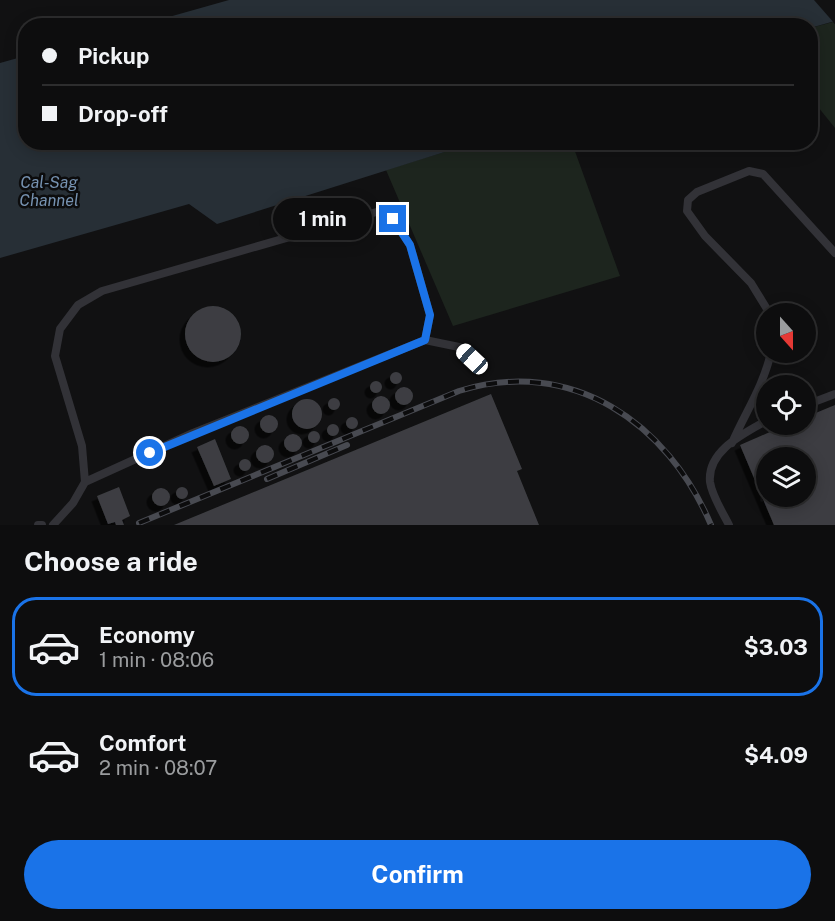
<!DOCTYPE html>
<html lang="en">
<head>
<meta charset="utf-8">
<style>
	:root { --surface:#0d0d0e; --page:#161617; --text:#f1f3f6; --muted:#9a9c9e; --line:#2d2d2e; --accent:#1a73e8 }
	body { margin:0; font-family:"Public Sans",sans-serif; background:var(--page); color:var(--text); height:100vh; display:flex; flex-direction:column; font-size:22px; white-space:nowrap }
	* { box-sizing:border-box; margin:0 }
	p { font-size:20px; color:var(--muted) }
	.icon { flex:none; width:33px; height:33px; fill:none; stroke:currentColor; stroke-width:2; stroke-linecap:round; stroke-linejoin:round }
	.map { position:relative; height:525px; overflow:hidden }
	.side { display:flex; flex-direction:column; background:var(--surface); flex:1 }
	.side>* { flex:none }
	.hud { position:absolute; left:18px; top:18px; width:800px; height:132px; border-radius:24px; box-shadow:0 3px 15px #0003,0 0 0 2px var(--line); display:grid; align-content:center; height:132px; padding:0 24px; background:var(--surface) }
	.needle { width:39px; rotate:159deg }
	.controls { position:absolute; left:756px; top:303px; display:grid; gap:12px }
	.controls a { display:grid; place-items:center; width:60px; height:60px; border-radius:50%; background:var(--surface); box-shadow:0 3px 15px #0003,0 0 0 2px var(--line); font-size:30px }
	.end { position:absolute; width:27px; height:27px; margin:-14px; border:8px solid #1a73e8; background:#fff; box-shadow:0 0 0 3px #fff }
	.from { border-radius:50% }
	.bubble { position:absolute; height:42px; border-radius:21px; background:var(--surface); box-shadow:0 3px 15px #0003,0 0 0 2px var(--line); font-size:20px; font-weight:700; line-height:42px; text-align:center }
	.car { position:absolute; width:18px; height:36px; margin:-18px -9px; border-radius:8px; box-shadow:0 0 4px 2px #0007; background:linear-gradient(#fff 24%,#345 0 40%,#fff 0 76%,#345 0 86%,#fff 0) }
	.hud b { display:flex; align-items:center; gap:21px; height:57px; font-size:22px }
	.hud b+b { border-top:2px solid var(--line) }
	.hud i { width:15px; height:15px; background:var(--text) }
	ul { padding:0; list-style:none }
	li { display:flex; align-items:center; gap:18px; height:99px; margin:0 12px 9px; padding:0 12px; border:3px solid transparent; border-radius:24px }
	li div { flex:1 }
	li b { display:block; font-size:22px }
	li em { font-style:normal; font-weight:700 }
	li.selected { border-color:var(--accent) }
	li>.icon { width:54px; height:54px; stroke-width:1.5 }
	h2 { padding:0 24px; font-size:27px; line-height:72px }
	.button { display:flex; gap:12px; margin-top:auto; padding:12px 24px }
	.button a { flex:1; height:69px; border-radius:36px; background:var(--accent); color:#fff; font-size:24px; font-weight:700; line-height:69px; text-align:center }
	.map>svg:first-child { display:block }
	.green { fill:#1d251e }
	.water { fill:#272f36 }
	.pier { fill:#111112 }
	.building { fill:#3d3e42; fill-rule:evenodd; filter:url(#shadow) }
	.lines { fill:none; stroke-linecap:round; stroke-linejoin:round }
	.service { stroke:#323237; stroke-width:8 }
	.rail-casing { stroke:#484a51; stroke-width:6 }
	.rail { stroke:#0c0c0d; stroke-width:4; stroke-dasharray:11; stroke-linecap:butt }
	.route { stroke:#1a73e8; stroke-width:8 }
	.labels { text-anchor:middle; stroke-width:5; stroke-linejoin:round; paint-order:stroke }
	.water-label { font-size:16px; font-style:italic; fill:#7692b1; stroke:#0c0c0d }
</style>
</head>
<body>
<div class="map">
<svg width="835" height="525" viewBox="0 0 835 525">
	<defs>
		<filter id="shadow"><feDropShadow dx="-5.5" dy="5.5" stdDeviation="0" flood-color="#0009"/></filter>
	</defs>
	<rect width="100%" height="100%" fill="#111112"/>
	<path class="green" d="M833 22 835 24V128L814 102 810 81V28Z
		M473 143H572L620 276 453 326 386 170Z"/>
	<path class="water" d="M229 0H835V21L810 28V26H137Z
		M25 56 26 142 473 143 217 224 189 204 0 258V63Z"/>
	<path class="pier" d="M814 0H835V24Z"/>
	<path class="building" d="M185 334a28 28 0 1 1 56 0a28 28 0 1 1-56 0Z
		M390 378a6 6 0 1 1 12 0a6 6 0 1 1-12 0Z
		M370 387a6 6 0 1 1 12 0a6 6 0 1 1-12 0Z
		M395 396a9 9 0 1 1 18 0a9 9 0 1 1-18 0Z
		M491 394 522 469 517 471 539 525H174Z
		M372 405a9 9 0 1 1 18 0a9 9 0 1 1-18 0Z
		M328 404a6 6 0 1 1 12 0a6 6 0 1 1-12 0Z
		M292 414a15 15 0 1 1 30 0a15 15 0 1 1-30 0Z
		M835 405V525H774L740 445 788 424H806V417ZM766 458H806V496H766Z
		M260 424a9 9 0 1 1 18 0a9 9 0 1 1-18 0Z
		M346 423a6 6 0 1 1 12 0a6 6 0 1 1-12 0Z
		M327 430a6 6 0 1 1 12 0a6 6 0 1 1-12 0Z
		M231 435a9 9 0 1 1 18 0a9 9 0 1 1-18 0Z
		M308 437a6 6 0 1 1 12 0a6 6 0 1 1-12 0Z
		M284 443a9 9 0 1 1 18 0a9 9 0 1 1-18 0Z
		M215 439 231 479 214 486 197 447Z
		M256 454a9 9 0 1 1 18 0a9 9 0 1 1-18 0Z
		M239 465a6 6 0 1 1 12 0a6 6 0 1 1-12 0Z
		M119 487 130 516 122 520 124 525H116L115 522 108 524 97 496Z
		M176 493a6 6 0 1 1 12 0a6 6 0 1 1-12 0Z
		M152 497a9 9 0 1 1 18 0a9 9 0 1 1-18 0Z"/>
	<g class="lines">
		<path class="service" d="M770 314 751 283 705 236 687 211 688 200 697 192 749 171 763 174 835 253
			M806 405 835 394
			M732 443C745 413 764 385 771 352
			M85 482 82 446 55 356 60 329 78 305 102 291 380 211 393 219 410 245 430 315 425 340
			M38 525H42
			M53 525 73 503 85 482 193 433 425 340 459 347 472 359
			M729 525C723 513 712 496 710 482 707 451 743 434 766 421"/>
		<g class="rail-casing">
			<path id="rail" d="M267 479 347 445
				M139 523 459 391C572 356 668 423 711 525"/>
		</g>
		<use href="#rail" class="rail"/>
	</g>
	<g class="lines">
		<path class="route" d="M150 453 425 340 430 315 410 245 393 219"/>
	</g>
	<g class="labels">
		<g class="water-label">
			<text x="49" y="188">Cal-Sag<tspan x="49" dy="18">Channel</tspan></text>
		</g>
	</g>
</svg>
<div class="controls">
<a><svg class="needle" viewBox="-14 -14 28 28"><path d="M0-13l5 13h-10z" fill="#e53935"/><path d="M0 13l5-13h-10z" fill="#9a9c9e"/></svg></a>
<a><svg class="icon" aria-label="locate" viewBox="0 0 24 24"><circle cx="12" cy="12" r="6"/><path d="M12 2v4M12 18v4M2 12h4M18 12h4"/></svg></a>
<a><svg class="icon" aria-label="layers" viewBox="0 0 24 24"><path d="M12 4l9 5-9 5-9-5zM3 14l9 5 9-5"/></svg></a>
</div>
<i class="end from" style="left:150px;top:453px"></i>
<i class="end" style="left:393px;top:219px"></i>
<div class="bubble" style="left:273px;top:198px;width:99px">1 min</div>
<i class="car" style="left:472px;top:359px;rotate:313deg"></i>
<div class="hud">
<b><i class="from"></i>Pickup</b>
<b><i></i>Drop-off</b>
</div>
</div>
<section class="side">
<h2>Choose a ride</h2>
<ul>
<li class="selected"><svg class="icon" aria-label="car" viewBox="0 0 24 24"><path d="M5 17H2v-5l4-1 3-4h7l3 4 3 1v5h-3M9 17h6M6 11h13"/><circle cx="7" cy="17" r="2"/><circle cx="17" cy="17" r="2"/></svg><div><b>Economy</b><p>1 min · 08:06</p></div><em>$3.03</em></li>
<li><svg class="icon" aria-label="car" viewBox="0 0 24 24"><path d="M5 17H2v-5l4-1 3-4h7l3 4 3 1v5h-3M9 17h6M6 11h13"/><circle cx="7" cy="17" r="2"/><circle cx="17" cy="17" r="2"/></svg><div><b>Comfort</b><p>2 min · 08:07</p></div><em>$4.09</em></li>
</ul>
<div class="button"><a>Confirm</a></div>
</section>
</body>
</html>
